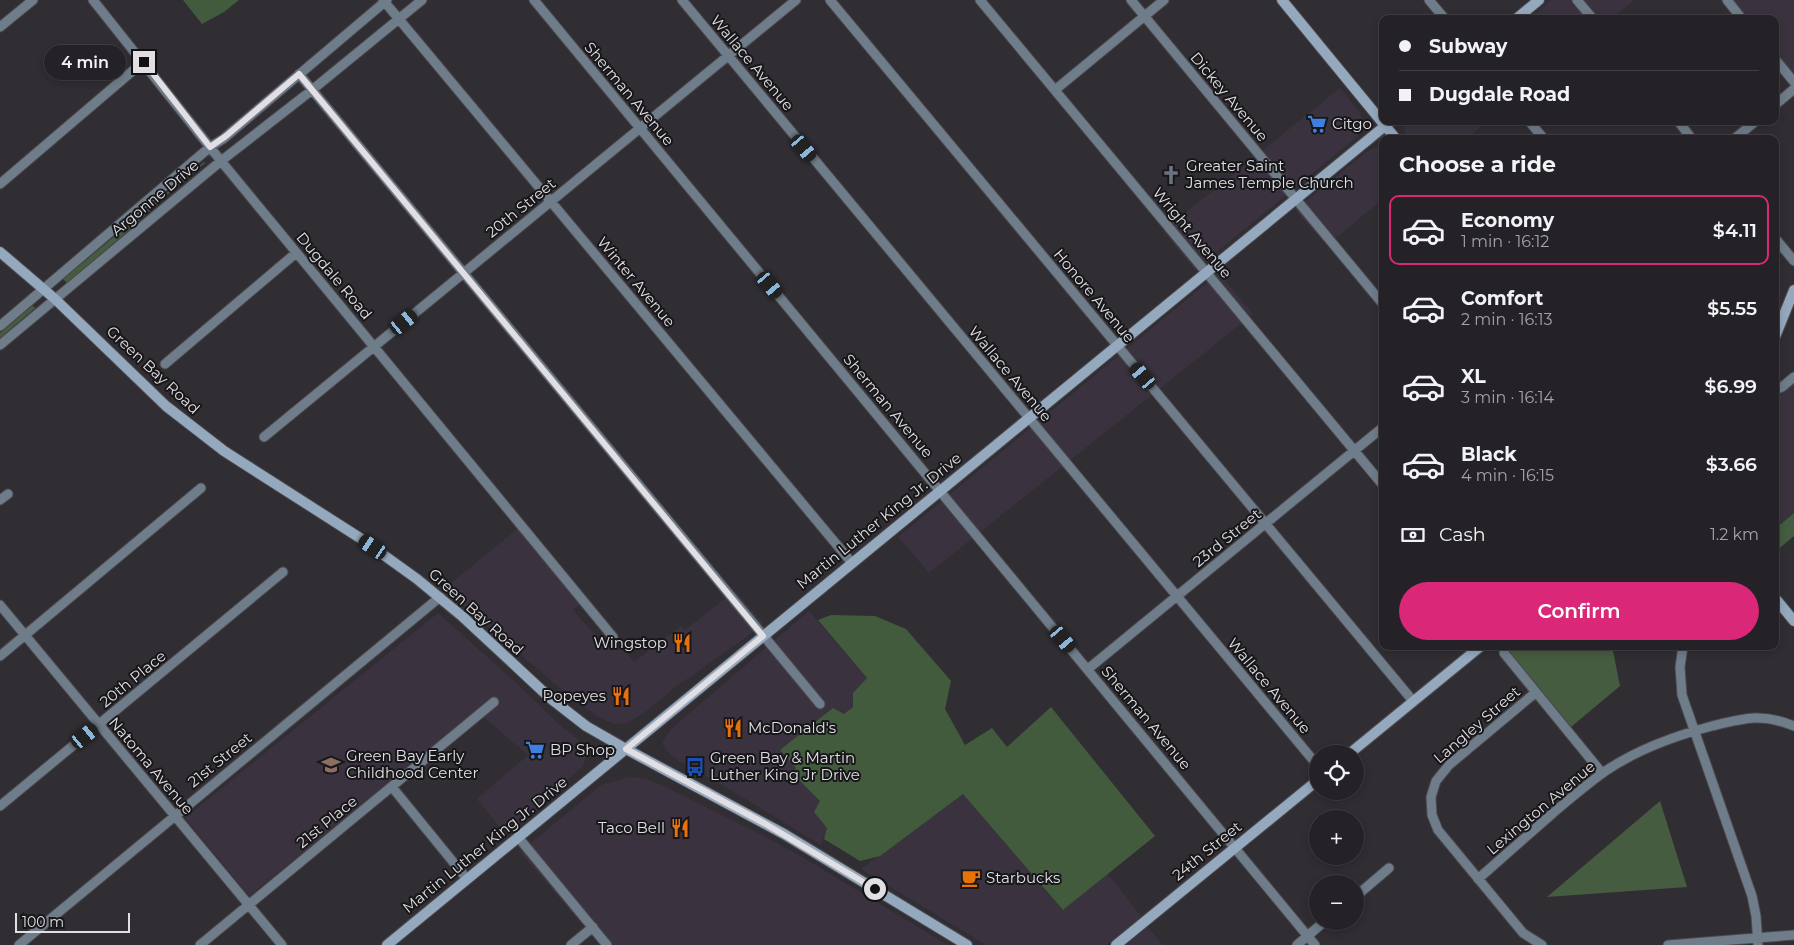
<!DOCTYPE html>
<html lang="en">
<head>
<meta charset="utf-8">
<style>
	:root { --surface:#242226; --page:#302f32; --text:#f1f3f6; --muted:#a3a4a7; --line:#413f43; --accent:#db2777 }
	body { margin:0; font-family:Montserrat,sans-serif; background:var(--page); color:var(--text); height:100vh; display:flex; flex-direction:column; font-size:19px; white-space:nowrap }
	* { box-sizing:border-box; margin:0 }
	p { font-size:16px; color:var(--muted) }
	.icon { flex:none; width:28px; height:28px; fill:none; stroke:currentColor; stroke-width:2; stroke-linecap:round; stroke-linejoin:round }
	.map { position:relative; flex:1; overflow:hidden }
	.sheet { position:absolute; left:1379px; top:135px; width:400px; height:515px; display:flex; flex-direction:column; background:var(--surface); border-radius:10px; box-shadow:0 2px 8px #0003,0 0 0 1px var(--line) }
	.sheet>* { flex:none }
	.hud { position:absolute; left:1379px; top:15px; width:400px; height:110px; border-radius:10px; box-shadow:0 2px 8px #0003,0 0 0 1px var(--line); display:grid; align-content:center; height:110px; padding:0 20px; background:var(--surface) }
	.controls { position:absolute; left:1309px; top:745px; display:grid; gap:10px }
	.controls a { display:grid; place-items:center; width:55px; height:55px; border-radius:50%; background:var(--surface); box-shadow:0 2px 8px #0003,0 0 0 1px var(--line); font-size:25px }
	.scale { position:absolute; left:15px; bottom:12px; width:115px; box-sizing:border-box; padding-left:5px; border:2px solid #e1dfe3; border-top:0; font-size:14px; line-height:18px; white-space:nowrap; color:#e1dfe3; -webkit-text-stroke:4px #171619; paint-order:stroke }
	.end { position:absolute; width:22px; height:22px; margin:-11px; border:6px solid #e1dfe3; background:#111; box-shadow:0 0 0 2px #111 }
	.from { border-radius:50% }
	.bubble { position:absolute; height:35px; border-radius:18px; background:var(--surface); box-shadow:0 2px 8px #0003,0 0 0 1px var(--line); font-size:16px; font-weight:600; line-height:35px; text-align:center }
	.car { position:absolute; width:15px; height:30px; margin:-15px -8px; border-radius:6px; box-shadow:0 0 4px 1px #0007; background:linear-gradient(#222 24%,#8ab4d8 0 40%,#222 0 76%,#8ab4d8 0 86%,#222 0) }
	.hud b { display:flex; align-items:center; gap:18px; height:48px; font-size:19px }
	.hud b+b { border-top:1px solid var(--line) }
	.hud i { width:12px; height:12px; background:var(--text) }
	ul { padding:0; list-style:none }
	li { display:flex; align-items:center; gap:15px; height:70px; margin:0 10px 8px; padding:0 10px; border:2px solid transparent; border-radius:10px }
	li div { flex:1 }
	li b { display:block; font-size:19px }
	li em { font-style:normal; font-weight:600 }
	li.current { border-color:var(--accent) }
	li>.icon { width:45px; height:45px; stroke-width:1.5 }
	h2 { padding:0 20px; font-size:22px; line-height:60px }
	.pay { display:flex; align-items:center; gap:12px; height:55px; padding:0 20px; font-size:19px }
	.pay p { margin-inline-start:auto }
	.primary-button { display:flex; gap:10px; margin-top:auto; padding:10px 20px }
	.primary-button a { flex:1; height:58px; border-radius:30px; background:var(--accent); color:#fff; font-size:20px; font-weight:600; line-height:58px; text-align:center }
	.map>svg:first-child { display:block }
	.built { fill:#3a333f }
	.green { fill:#455c40 }
	.forest { fill:#435b3d }
	.lines { fill:none; stroke-linecap:round; stroke-linejoin:round }
	.street-casing { stroke:#4c494f; stroke-width:11 }
	.secondary-casing { stroke:#4c494f; stroke-width:12 }
	.street { stroke:#6f7d8a; stroke-width:9 }
	.secondary { stroke:#94a9be; stroke-width:10 }
	.route { stroke:#e1dfe3; stroke-width:6 }
	.labels { text-anchor:middle; stroke-width:4; stroke-linejoin:round; paint-order:stroke }
	.street-label { font-size:15px; fill:#e1dfe3; stroke:#171619 }
	.poi-label { font-size:15px; fill:#e1dfe3; stroke:#171619; text-anchor:start }
</style>
</head>
<body>
<div class="map">
<svg width="1794" height="945" viewBox="0 0 1794 945">
	<rect width="100%" height="100%" fill="#302d33"/>
	<path class="built" d="M1551 0H1634L1611 19H1529Z
		M1721 0H1794V88L1775 65V19H1737Z
		M1340 88 1361 114 1362 125 1358 136 1195 270 1163 231Z
		M1406 121H1488L1467 139H1406L1404 129Z
		M1379 147 1382 148V207L1378 203 1327 245 1295 210 1365 153 1373 148Z
		M1219 273 1253 314 929 573 898 537Z
		M1794 381V513L1775 529V397Z
		M517 529 580 604 573 610 603 644 614 649 622 648 634 662 681 626 685 630 735 591 763 623 745 638 673 689 644 713 627 723 614 724 597 716 569 696 444 589Z
		M809 611 867 678 854 693 853 707 844 715 833 708 796 768 794 775 820 801 827 828 821 845 729 789 679 761 671 755 663 746V741L672 728Z
		M438 613 514 681 560 725 582 743 587 754 583 766 506 835 477 799 528 755 477 712 249 896 185 818Z
		M629 777 646 779 661 785 754 831 797 854 948 945H600L520 852 601 785Z
		M963 793 1063 910 1108 874 1141 916 1106 945H986L861 869Z
		M1148 927 1163 945H1126Z"/>
	<path class="green" d="M204 162 205 163 163 198 128 231 67 283 63 279Z
		M32 306 35 307 34 309 0 338V333Z
		M1794 513V536L1775 552V529Z
		M1503 646H1612L1620 686 1571 727Z
		M1660 801 1687 887 1547 897Z"/>
	<path class="forest" d="M183 0H239L224 12 202 24Z
		M831 615 875 616 906 629 951 681 945 709 965 745 992 728 1007 747 1051 707 1155 836 1063 910 963 794 880 856 860 861 824 839 827 828 814 812 820 801 794 775 796 768 780 750 833 708 844 714 853 707V693L867 678 818 620Z"/>
	<g class="lines">
		<g class="street-casing">
			<path id="street" d="M93 0 221 161 613 637
				M383 0 852 563
				M534 0 1315 945
				M682 0 1318 766
				M830 0 1413 701
				M980 0 1382 484
				M1131 0 1382 303
				M1429 0 1445 19
				M1577 0 1593 19
				M1727 0 1742 19
				M0 27 33 0
				M1775 59 1794 82
				M299 74 820 704
				M1055 90 1164 0
				M1775 105 1794 89
				M1529 121 1544 139
				M1678 121 1692 139
				M1734 139 1756 121
				M0 184 143 62
				M1775 238 1794 261
				M0 326 210 147 223 139 387 0
				M0 345 221 161 312 90 422 0
				M165 364 296 253
				M1775 390 1782 387 1794 377
				M264 437 796 0
				M0 500 8 494
				M0 605 282 945
				M1683 646 1680 667 1682 695 1752 896 1756 916 1758 945
				M1504 653 1602 773
				M0 656 201 488
				M1088 669 1382 428
				M1535 693 1449 765 1436 781 1431 797 1432 815 1438 830 1523 933 1542 945
				M392 787 467 879
				M0 806 283 572
				M518 837 607 945
				M1478 879C1503 857 1528 835 1553 813 1571 798 1588 783 1607 770 1637 750 1678 735 1712 726 1745 718 1762 713 1794 726
				M1355 897 1389 868
				M19 945 440 597
				M200 945 494 702
				M571 945 593 927
				M1297 945 1325 921
				M1668 945 1794 935"/>
		</g>
		<g class="secondary-casing">
			<path id="secondary" d="M1282 0 1396 139
				M1516 19 1539 0
				M0 252 55 299 166 406 224 451 360 538 417 579 463 617 550 698 586 726 626 749 784 834 967 945
				M1775 337 1794 290
				M1775 598 1794 621
				M1349 754 1481 646
				M387 945 1391 121
				M1116 945 1318 780"/>
		</g>
		<use href="#street" class="street"/>
		<use href="#secondary" class="secondary"/>
	</g>
	<g class="lines">
		<path class="route" d="M144 62 210 147 226 136 299 74 763 636 626 749 764 823 875 889"/>
	</g>
	<defs>
		<g id="supermarket-bare" transform="scale(1.5)"><path d="M-6-5.5h2.5l.6 2H6L4.5 2H-2.5L-4.4-4H-6ZM-1.5 3.2a1.3 1.3 0 1 0 .1 0ZM3 3.2a1.3 1.3 0 1 0 .1 0Z" fill="#3f7fe0" stroke="#171619" stroke-width="2.5" paint-order="stroke"/></g>
		<g id="church-bare" transform="scale(1.5)"><path d="M-1.2-6h2.4v3.5h3.3v2.4h-3.3V6h-2.4V-.1h-3.3v-2.4h3.3Z" fill="#6b7280" stroke="#171619" stroke-width="2.5" paint-order="stroke"/></g>
		<g id="restaurant-bare" transform="scale(1.5)"><path d="M-5-6h1v4h1v-4h1v4h1v-4h1v5L-1.5 .5V6h-2V.5L-5-1ZM5-6V6H3V1.5H1.5Q1.5-4 5-6Z" fill="#e8710a" stroke="#171619" stroke-width="2.5" paint-order="stroke"/></g>
		<g id="school-bare" transform="scale(1.5)"><path d="M0-5L7-2L0 1L-7-2ZM-4 1L0 2.5L4 1V4Q0 6-4 4Z" fill="#8d6e63" stroke="#171619" stroke-width="2.5" paint-order="stroke"/></g>
		<g id="bus-bare" transform="scale(1.5)"><path d="M-5-6H5V4H4V6H2V4H-2V6H-4V4H-5ZM-3.5-4V0h7V-4ZM-3.5 1.2v1.5H-2V1.2ZM2 1.2v1.5H3.5V1.2Z" fill="#1a4fb4" stroke="#171619" stroke-width="2.5" paint-order="stroke"/></g>
		<g id="cafe-bare" transform="scale(1.5)"><path d="M-5.5-4.5H6V0H3Q3 3.5 0 3.5H-2.5Q-5.5 3.5-5.5 0ZM3-3.2v2h1.7v-2ZM-6 4.5H4V6H-6Z" fill="#e8710a" stroke="#171619" stroke-width="2.5" paint-order="stroke"/></g>
	</defs>
	<g fill-rule="evenodd">
		<use href="#supermarket-bare" x="1317" y="124"/>
		<use href="#church-bare" x="1171" y="175"/>
		<use href="#restaurant-bare" x="682" y="643"/>
		<use href="#restaurant-bare" x="621" y="696"/>
		<use href="#restaurant-bare" x="733" y="728"/>
		<use href="#supermarket-bare" x="535" y="750"/>
		<use href="#school-bare" x="331" y="765"/>
		<use href="#bus-bare" x="695" y="767"/>
		<use href="#restaurant-bare" x="680" y="828"/>
		<use href="#cafe-bare" x="971" y="878"/>
	</g>
	<g class="labels">
		<g class="street-label">
			<text transform="translate(752 63) rotate(50)" y="5">Wallace Avenue</text>
			<text transform="translate(629 94) rotate(50)" y="5">Sherman Avenue</text>
			<text transform="translate(1229 97) rotate(50)" y="5">Dickey Avenue</text>
			<text transform="translate(155 198) rotate(-40)" y="5">Argonne Drive</text>
			<text transform="translate(521 208) rotate(-39)" y="5">20th Street</text>
			<text transform="translate(1192 233) rotate(50)" y="5">Wright Avenue</text>
			<text transform="translate(334 276) rotate(50)" y="5">Dugdale Road</text>
			<text transform="translate(636 282) rotate(50)" y="5">Winter Avenue</text>
			<text transform="translate(1094 296) rotate(50)" y="5">Honore Avenue</text>
			<text transform="translate(153 370) rotate(43)" y="5">Green Bay Road</text>
			<text transform="translate(1010 374) rotate(50)" y="5">Wallace Avenue</text>
			<text transform="translate(888 406) rotate(50)" y="5">Sherman Avenue</text>
			<text transform="translate(879 521) rotate(-39)" y="5">Martin Luther King Jr. Drive</text>
			<text transform="translate(1227 538) rotate(-39)" y="5">23rd Street</text>
			<text transform="translate(476 612) rotate(42)" y="5">Green Bay Road</text>
			<text transform="translate(133 679) rotate(-39)" y="5">20th Place</text>
			<text transform="translate(1269 686) rotate(50)" y="5">Wallace Avenue</text>
			<text transform="translate(1146 718) rotate(50)" y="5">Sherman Avenue</text>
			<text transform="translate(1477 725) rotate(-41)" y="5">Langley Street</text>
			<text transform="translate(220 760) rotate(-39)" y="5">21st Street</text>
			<text transform="translate(151 766) rotate(50)" y="5">Natoma Avenue</text>
			<text transform="translate(1541 808) rotate(-40)" y="5">Lexington Avenue</text>
			<text transform="translate(327 822) rotate(-39)" y="5">21st Place</text>
			<text transform="translate(485 845) rotate(-39)" y="5">Martin Luther King Jr. Drive</text>
			<text transform="translate(1207 851) rotate(-39)" y="5">24th Street</text>
		</g>
		<g class="poi-label">
			<text x="1332" y="129">Citgo</text>
			<text x="1186" y="171">Greater Saint<tspan x="1186" dy="17">James Temple Church</tspan></text>
			<text x="667" y="648" text-anchor="end">Wingstop</text>
			<text x="606" y="701" text-anchor="end">Popeyes</text>
			<text x="748" y="733">McDonald's</text>
			<text x="550" y="755">BP Shop</text>
			<text x="346" y="761">Green Bay Early<tspan x="346" dy="17">Childhood Center</tspan></text>
			<text x="710" y="763">Green Bay &amp; Martin<tspan x="710" dy="17">Luther King Jr Drive</tspan></text>
			<text x="665" y="833" text-anchor="end">Taco Bell</text>
			<text x="986" y="883">Starbucks</text>
		</g>
	</g>
</svg>
<div class="controls">
<a><svg class="icon" aria-label="locate" viewBox="0 0 24 24"><circle cx="12" cy="12" r="6"/><path d="M12 2v4M12 18v4M2 12h4M18 12h4"/></svg></a>
<a>+</a>
<a>−</a>
</div>
<div class="scale">100 m</div>
<i class="end from" style="left:875px;top:889px"></i>
<i class="end" style="left:144px;top:62px"></i>
<div class="bubble" style="left:44px;top:45px;width:82px">4 min</div>
<i class="car" style="left:804px;top:148px;rotate:140deg"></i>
<i class="car" style="left:770px;top:285px;rotate:140deg"></i>
<i class="car" style="left:404px;top:322px;rotate:51deg"></i>
<i class="car" style="left:1143px;top:376px;rotate:320deg"></i>
<i class="car" style="left:373px;top:547px;rotate:304deg"></i>
<i class="car" style="left:1063px;top:639px;rotate:140deg"></i>
<i class="car" style="left:85px;top:736px;rotate:51deg"></i>
<div class="hud">
<b><i class="from"></i>Subway</b>
<b><i></i>Dugdale Road</b>
</div>
<section class="sheet">
<h2>Choose a ride</h2>
<ul>
<li class="current"><svg class="icon" aria-label="car" viewBox="0 0 24 24"><path d="M5 17H2v-5l4-1 3-4h7l3 4 3 1v5h-3M9 17h6M6 11h13"/><circle cx="7" cy="17" r="2"/><circle cx="17" cy="17" r="2"/></svg><div><b>Economy</b><p>1 min · 16:12</p></div><em>$4.11</em></li>
<li><svg class="icon" aria-label="car" viewBox="0 0 24 24"><path d="M5 17H2v-5l4-1 3-4h7l3 4 3 1v5h-3M9 17h6M6 11h13"/><circle cx="7" cy="17" r="2"/><circle cx="17" cy="17" r="2"/></svg><div><b>Comfort</b><p>2 min · 16:13</p></div><em>$5.55</em></li>
<li><svg class="icon" aria-label="car" viewBox="0 0 24 24"><path d="M5 17H2v-5l4-1 3-4h7l3 4 3 1v5h-3M9 17h6M6 11h13"/><circle cx="7" cy="17" r="2"/><circle cx="17" cy="17" r="2"/></svg><div><b>XL</b><p>3 min · 16:14</p></div><em>$6.99</em></li>
<li><svg class="icon" aria-label="car" viewBox="0 0 24 24"><path d="M5 17H2v-5l4-1 3-4h7l3 4 3 1v5h-3M9 17h6M6 11h13"/><circle cx="7" cy="17" r="2"/><circle cx="17" cy="17" r="2"/></svg><div><b>Black</b><p>4 min · 16:15</p></div><em>$3.66</em></li>
</ul>
<div class="pay"><svg class="icon" aria-label="cash" viewBox="0 0 24 24"><path d="M3 7h18v10H3z"/><circle cx="12" cy="12" r="2"/></svg>Cash<p>1.2 km</p></div>
<div class="primary-button"><a>Confirm</a></div>
</section>
</div>
</body>
</html>
